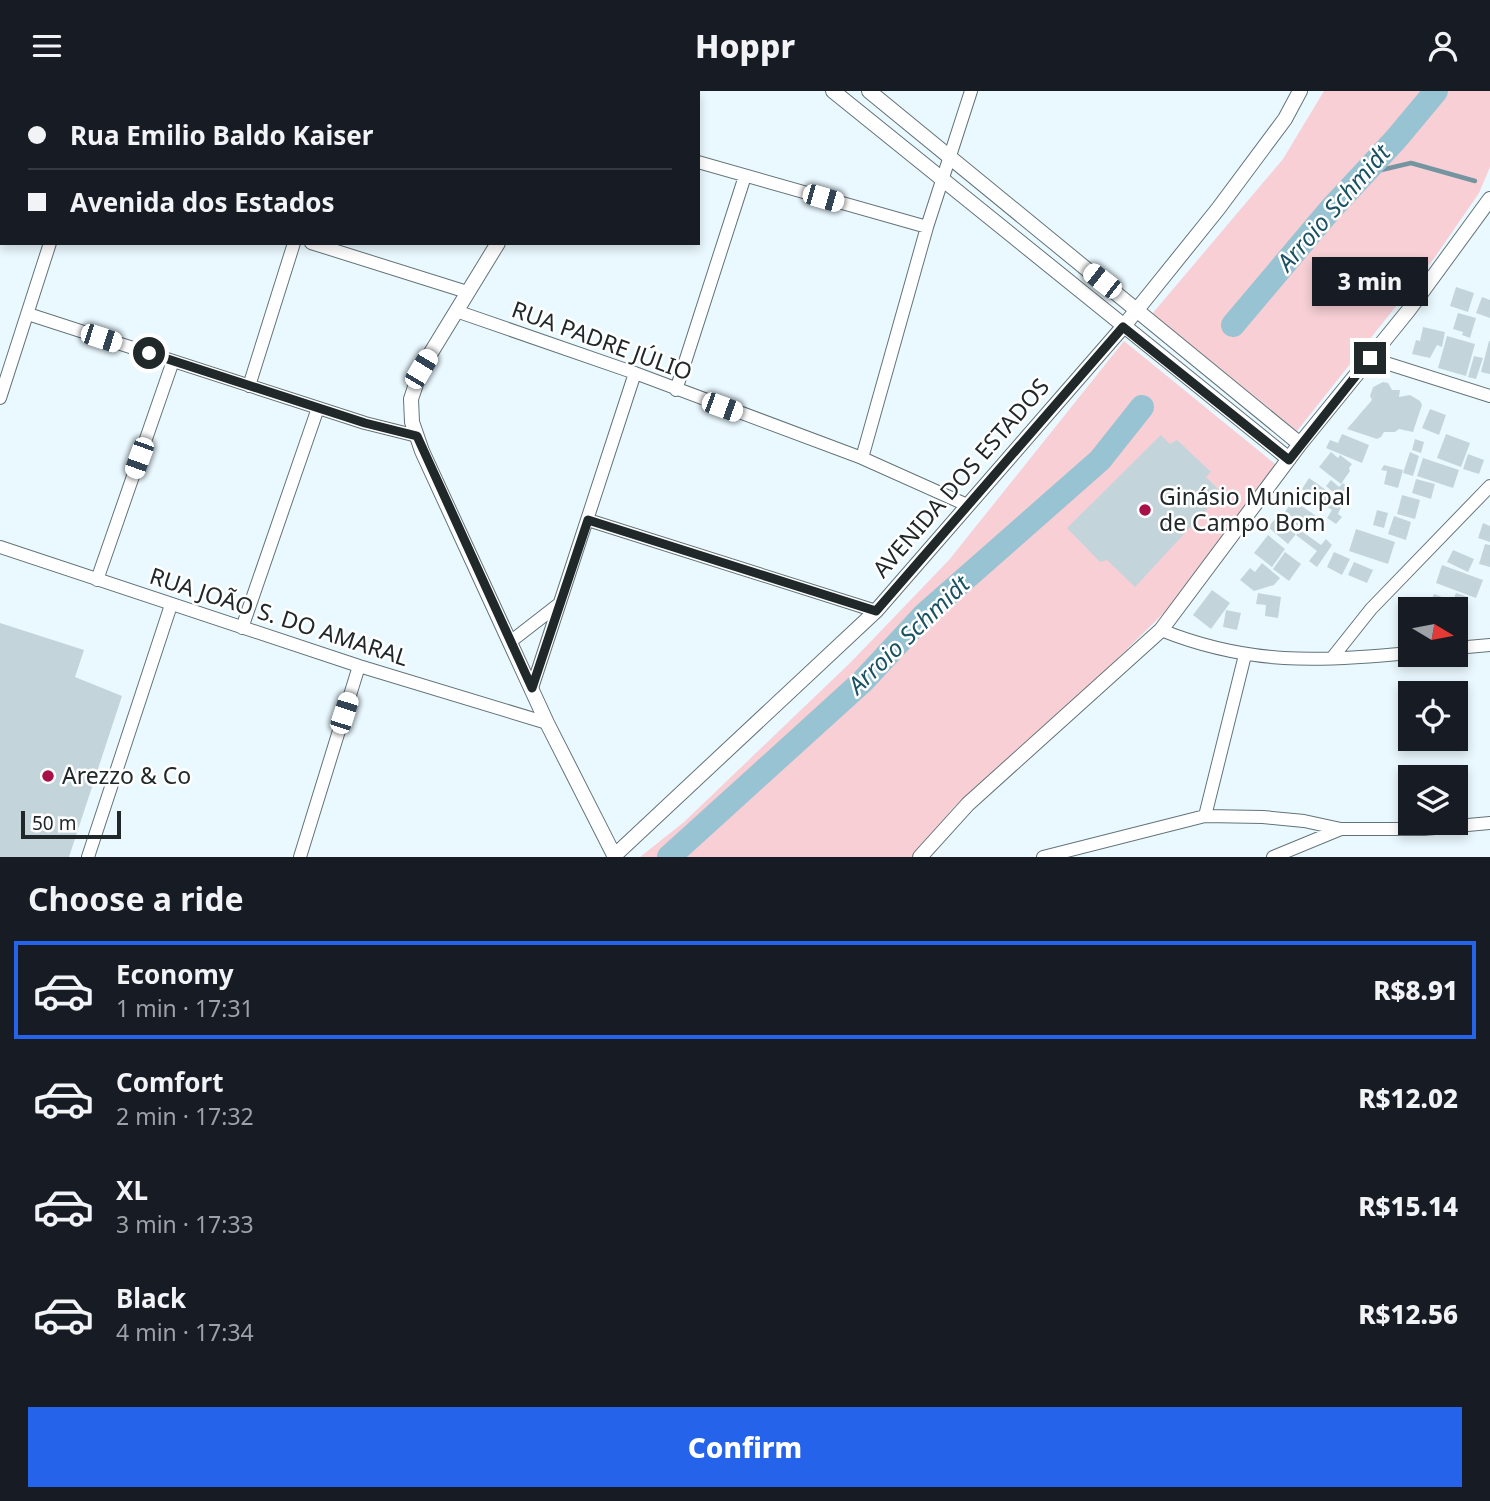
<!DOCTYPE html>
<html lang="en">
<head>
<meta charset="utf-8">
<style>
	:root { --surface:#171b24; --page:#20242c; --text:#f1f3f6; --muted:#9ea1a6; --line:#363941; --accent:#2563eb }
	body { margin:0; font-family:"Noto Sans",sans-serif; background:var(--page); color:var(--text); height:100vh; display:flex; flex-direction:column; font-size:26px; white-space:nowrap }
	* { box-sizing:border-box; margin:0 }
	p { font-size:23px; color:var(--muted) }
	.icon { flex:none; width:38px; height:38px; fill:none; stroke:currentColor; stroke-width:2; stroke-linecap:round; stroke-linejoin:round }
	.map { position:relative; height:766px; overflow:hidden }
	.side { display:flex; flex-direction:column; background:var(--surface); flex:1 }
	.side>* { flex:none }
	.top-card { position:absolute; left:0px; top:0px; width:700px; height:154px; box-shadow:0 4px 10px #0003; display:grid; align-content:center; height:154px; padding:0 28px; background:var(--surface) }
	.needle { width:46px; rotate:100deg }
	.buttons { position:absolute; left:1398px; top:506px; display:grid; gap:14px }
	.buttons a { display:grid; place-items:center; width:70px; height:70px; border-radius:0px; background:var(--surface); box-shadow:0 4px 10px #0003; font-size:35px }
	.scale { position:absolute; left:21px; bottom:18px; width:100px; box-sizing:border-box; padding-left:7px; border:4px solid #21282a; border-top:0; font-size:19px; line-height:24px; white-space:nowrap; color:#21282a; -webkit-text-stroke:5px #fff; paint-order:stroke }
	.end { position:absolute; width:32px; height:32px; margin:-16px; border:9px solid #21282a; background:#fff; box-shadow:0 0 0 4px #fff }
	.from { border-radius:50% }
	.bubble { position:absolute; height:49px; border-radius:0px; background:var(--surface); box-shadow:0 4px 10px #0003; font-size:23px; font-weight:800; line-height:49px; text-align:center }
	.car { position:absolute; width:21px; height:42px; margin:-21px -10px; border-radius:9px; box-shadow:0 0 5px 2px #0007; background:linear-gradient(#fff 24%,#345 0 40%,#fff 0 76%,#345 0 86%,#fff 0) }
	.top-card b { display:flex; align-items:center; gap:24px; height:66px; font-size:26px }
	.top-card b+b { border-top:2px solid var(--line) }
	.top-card i { width:18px; height:18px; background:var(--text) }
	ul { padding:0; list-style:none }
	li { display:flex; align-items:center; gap:21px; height:98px; margin:0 14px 10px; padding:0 14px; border:4px solid transparent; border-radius:0px }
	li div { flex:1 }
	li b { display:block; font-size:26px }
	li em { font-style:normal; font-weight:800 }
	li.current { border-color:var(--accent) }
	li>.icon { width:63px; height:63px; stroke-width:1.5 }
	h2 { padding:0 28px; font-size:32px; line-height:84px }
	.button { display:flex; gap:14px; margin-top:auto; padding:14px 28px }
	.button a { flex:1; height:80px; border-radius:0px; background:var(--accent); color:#fff; font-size:28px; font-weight:800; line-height:80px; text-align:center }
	header { display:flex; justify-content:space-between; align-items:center; height:91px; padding:0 28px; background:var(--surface); font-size:32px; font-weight:800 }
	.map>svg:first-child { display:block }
	.green { fill:#f7cfd5 }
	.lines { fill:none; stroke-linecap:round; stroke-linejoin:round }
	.stream { stroke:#7494a0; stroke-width:4.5 }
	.river { stroke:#98c3d2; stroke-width:24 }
	.building { fill:#c3d5db }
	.minor-casing { stroke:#637479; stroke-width:14 }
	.tertiary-casing { stroke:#637479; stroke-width:16 }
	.minor { stroke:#fff; stroke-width:12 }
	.tertiary { stroke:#fff; stroke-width:14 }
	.route { stroke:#21282a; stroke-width:9 }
	.poi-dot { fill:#a71148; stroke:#fff; stroke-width:2.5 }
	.labels { text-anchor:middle; stroke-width:5; stroke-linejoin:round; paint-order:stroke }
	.street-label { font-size:23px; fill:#21282a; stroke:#fff }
	.poi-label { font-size:23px; fill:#21282a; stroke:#fff; text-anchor:start }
	.water-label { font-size:24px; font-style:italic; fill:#195263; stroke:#fff }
</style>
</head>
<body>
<header><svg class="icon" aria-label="menu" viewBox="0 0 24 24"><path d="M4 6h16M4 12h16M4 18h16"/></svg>Hoppr<svg class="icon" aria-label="person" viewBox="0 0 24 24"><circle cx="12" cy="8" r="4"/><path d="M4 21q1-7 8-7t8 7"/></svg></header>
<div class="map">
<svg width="1490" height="766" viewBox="0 0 1490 766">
	<rect width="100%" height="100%" fill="#eaf9ff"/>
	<path class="green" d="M1324 0H1490V76L1479 102 1435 166 1297 340 1152 223 1283 68Z
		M1124 250 1280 377 1170 516 1068 616 954 716 912 766H640L684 731 851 571 949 469Z"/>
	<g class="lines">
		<path class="stream" d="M1364 83 1411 72 1475 90"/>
		<path class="river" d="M1233 234 1330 119 1396 48 1436 0
			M669 766 863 590 925 523 1100 369 1142 316"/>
	</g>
	<path class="building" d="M1456 196 1474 202 1468 221 1450 215Z
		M1482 206 1490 209V227L1476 222Z
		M1458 222 1476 227 1470 247 1462 244 1463 241 1453 238Z
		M1423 236 1445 241 1442 256 1437 254 1430 267 1412 263 1416 249 1420 250Z
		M1447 245 1475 253 1466 285 1438 277Z
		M1489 250H1490V283L1481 281Z
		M1474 265 1483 267 1476 288 1468 286Z
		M1383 291 1388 292 1392 299H1400L1399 306 1410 304 1420 310 1422 314 1413 341 1399 338 1395 341H1384L1381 346 1377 348 1347 338 1372 309 1370 305 1373 296Z
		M1430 318 1446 324 1439 344 1422 337Z
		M1342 343 1369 354 1362 372 1326 357 1330 349 1338 352Z
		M1446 343 1470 352 1461 376 1437 367Z
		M1161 344 1170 353 1177 349 1211 381 1206 386 1222 402 1135 496 1107 469 1100 471 1067 437Z
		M1415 348 1424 351 1421 362 1412 359Z
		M1331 361 1338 367 1340 364 1352 373 1349 377 1350 380 1341 393 1319 376Z
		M1410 361 1419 365 1413 385 1403 382Z
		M1468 363 1484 369 1479 383 1463 378Z
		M1423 367 1459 379 1453 397 1417 385Z
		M1384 374 1403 379 1398 397 1384 393 1387 380 1381 379Z
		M1309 387 1343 411 1338 423 1342 426 1336 433 1327 427 1332 419 1302 398Z
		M1416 388 1435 393 1431 408 1412 402Z
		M1331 389 1339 396 1343 392 1350 398 1342 409 1326 395Z
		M1402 404 1420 409 1415 428 1397 423Z
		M1293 409 1316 425 1306 440 1294 432 1297 429 1285 421Z
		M1377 419 1388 422 1384 437 1373 434Z
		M1394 425 1411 431 1406 449 1388 443Z
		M1276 427 1296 443 1288 453 1268 436Z
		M1483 432 1490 435V451L1478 447Z
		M1356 438 1395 451 1388 473 1349 460Z
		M1300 439 1321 454 1326 448 1332 454 1317 476 1309 470 1317 460 1296 444Z
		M1268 444 1285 458 1272 476 1254 462Z
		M1485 453 1490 454V476L1479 473Z
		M1453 459 1474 468 1468 481 1447 471Z
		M1285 461 1301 473 1289 490 1273 478Z
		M1334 461 1350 468 1342 484 1327 476Z
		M1354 471 1373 479 1367 492 1348 484Z
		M1262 472 1280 487 1274 494 1254 500 1240 489 1250 477 1255 481Z
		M1442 474 1483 489 1476 507 1436 492Z
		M1212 499 1230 512 1211 538 1193 524Z
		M1258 502 1281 506 1278 527 1265 525 1266 514 1256 513Z
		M1456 502 1468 506 1463 521 1431 510 1434 503 1453 510Z
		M1401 517H1410V535L1402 536Z
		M1226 519 1241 522 1237 539 1223 536Z
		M0 532 84 559 75 586 122 605 69 766H0Z"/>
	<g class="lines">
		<g class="minor-casing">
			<path id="minor" d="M453 0 459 2
				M0 53 2 54
				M698 71 927 136
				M311 152 467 201
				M456 220 635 282 862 367 967 414
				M28 223 365 332 417 345
				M1370 267 1490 305
				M249 295 294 152
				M676 299 745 85
				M0 307 50 152
				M862 367 927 136 971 0
				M588 429 876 520
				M0 456 359 575 547 632
				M97 489 173 270
				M242 537 318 317
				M1161 539C1248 574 1319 571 1410 562
				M510 551 559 513
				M1456 557 1490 554
				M1332 567 1371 518 1490 395
				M532 597 635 282
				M1205 725 1245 564
				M88 766 171 514
				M300 766 359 575
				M1043 766 1205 725 1263 726 1304 730 1341 738
				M1273 766 1341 738H1424L1490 732"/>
		</g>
		<g class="tertiary-casing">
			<path id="tertiary" d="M538 0V2
				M833 0 1289 368
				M869 0 1300 353
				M498 152 421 278 411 308 412 331 422 360 547 632 615 766
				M614 765 876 520 1123 236 1218 118 1285 28 1300 0
				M920 766 968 713 1161 539 1300 353 1408 220 1490 108"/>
		</g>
		<use href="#minor" class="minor"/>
		<use href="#tertiary" class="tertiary"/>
	</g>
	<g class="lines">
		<path class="route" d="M149 262 365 332 417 345 532 597 588 429 876 520 1123 236 1289 369 1370 267"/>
	</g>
	<g class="poi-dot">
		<circle cx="1145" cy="419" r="7"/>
		<circle cx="48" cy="685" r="7"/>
	</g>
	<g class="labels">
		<g class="street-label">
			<text transform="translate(602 250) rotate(20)" y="8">RUA PADRE JÚLIO</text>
			<text transform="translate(961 387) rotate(-49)" y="8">AVENIDA DOS ESTADOS</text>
			<text transform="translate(279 526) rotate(18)" y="8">RUA JOÃO S. DO AMARAL</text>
		</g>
		<g class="poi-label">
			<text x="1159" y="414">Ginásio Municipal<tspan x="1159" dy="26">de Campo Bom</tspan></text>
			<text x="62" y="693">Arezzo &amp; Co</text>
		</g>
		<g class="water-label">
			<text transform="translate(1334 117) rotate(-49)" y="8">Arroio Schmidt</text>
			<text transform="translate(909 544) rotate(-44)" y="8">Arroio Schmidt</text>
		</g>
	</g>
</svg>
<div class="buttons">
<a><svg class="needle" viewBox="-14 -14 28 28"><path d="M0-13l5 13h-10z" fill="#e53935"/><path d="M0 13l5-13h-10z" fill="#9ea1a6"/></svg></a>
<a><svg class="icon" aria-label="locate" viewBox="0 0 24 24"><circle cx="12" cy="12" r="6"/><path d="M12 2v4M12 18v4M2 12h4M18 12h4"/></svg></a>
<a><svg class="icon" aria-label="layers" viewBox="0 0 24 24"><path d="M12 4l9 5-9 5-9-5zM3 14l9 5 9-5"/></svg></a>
</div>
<div class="scale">50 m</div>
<i class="end from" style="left:149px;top:262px"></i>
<i class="end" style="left:1370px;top:267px"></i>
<div class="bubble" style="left:1312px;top:166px;width:116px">3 min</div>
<i class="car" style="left:823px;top:107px;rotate:106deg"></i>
<i class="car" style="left:1102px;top:190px;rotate:308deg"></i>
<i class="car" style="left:101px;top:247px;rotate:108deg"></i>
<i class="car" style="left:421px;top:278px;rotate:31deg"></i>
<i class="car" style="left:722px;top:316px;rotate:110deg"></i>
<i class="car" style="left:139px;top:367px;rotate:200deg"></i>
<i class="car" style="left:344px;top:622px;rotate:18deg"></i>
<div class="top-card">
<b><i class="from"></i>Rua Emilio Baldo Kaiser</b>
<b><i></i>Avenida dos Estados</b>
</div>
</div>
<section class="side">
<h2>Choose a ride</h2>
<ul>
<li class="current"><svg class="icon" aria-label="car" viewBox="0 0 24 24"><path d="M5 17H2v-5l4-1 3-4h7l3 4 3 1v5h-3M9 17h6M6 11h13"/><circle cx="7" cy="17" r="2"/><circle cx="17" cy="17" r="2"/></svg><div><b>Economy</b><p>1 min · 17:31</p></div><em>R$8.91</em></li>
<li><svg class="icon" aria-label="car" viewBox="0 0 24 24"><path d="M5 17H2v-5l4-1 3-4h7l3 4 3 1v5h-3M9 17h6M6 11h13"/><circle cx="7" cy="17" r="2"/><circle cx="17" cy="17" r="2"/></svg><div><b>Comfort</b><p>2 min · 17:32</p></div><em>R$12.02</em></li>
<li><svg class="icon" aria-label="car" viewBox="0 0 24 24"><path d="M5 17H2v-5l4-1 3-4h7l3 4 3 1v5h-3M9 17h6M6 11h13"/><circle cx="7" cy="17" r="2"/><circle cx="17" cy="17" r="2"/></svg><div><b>XL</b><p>3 min · 17:33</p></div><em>R$15.14</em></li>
<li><svg class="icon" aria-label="car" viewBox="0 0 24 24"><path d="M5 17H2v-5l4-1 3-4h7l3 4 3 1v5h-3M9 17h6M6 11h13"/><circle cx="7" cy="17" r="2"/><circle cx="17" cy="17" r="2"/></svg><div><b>Black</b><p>4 min · 17:34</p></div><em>R$12.56</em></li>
</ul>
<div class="button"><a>Confirm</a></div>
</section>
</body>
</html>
